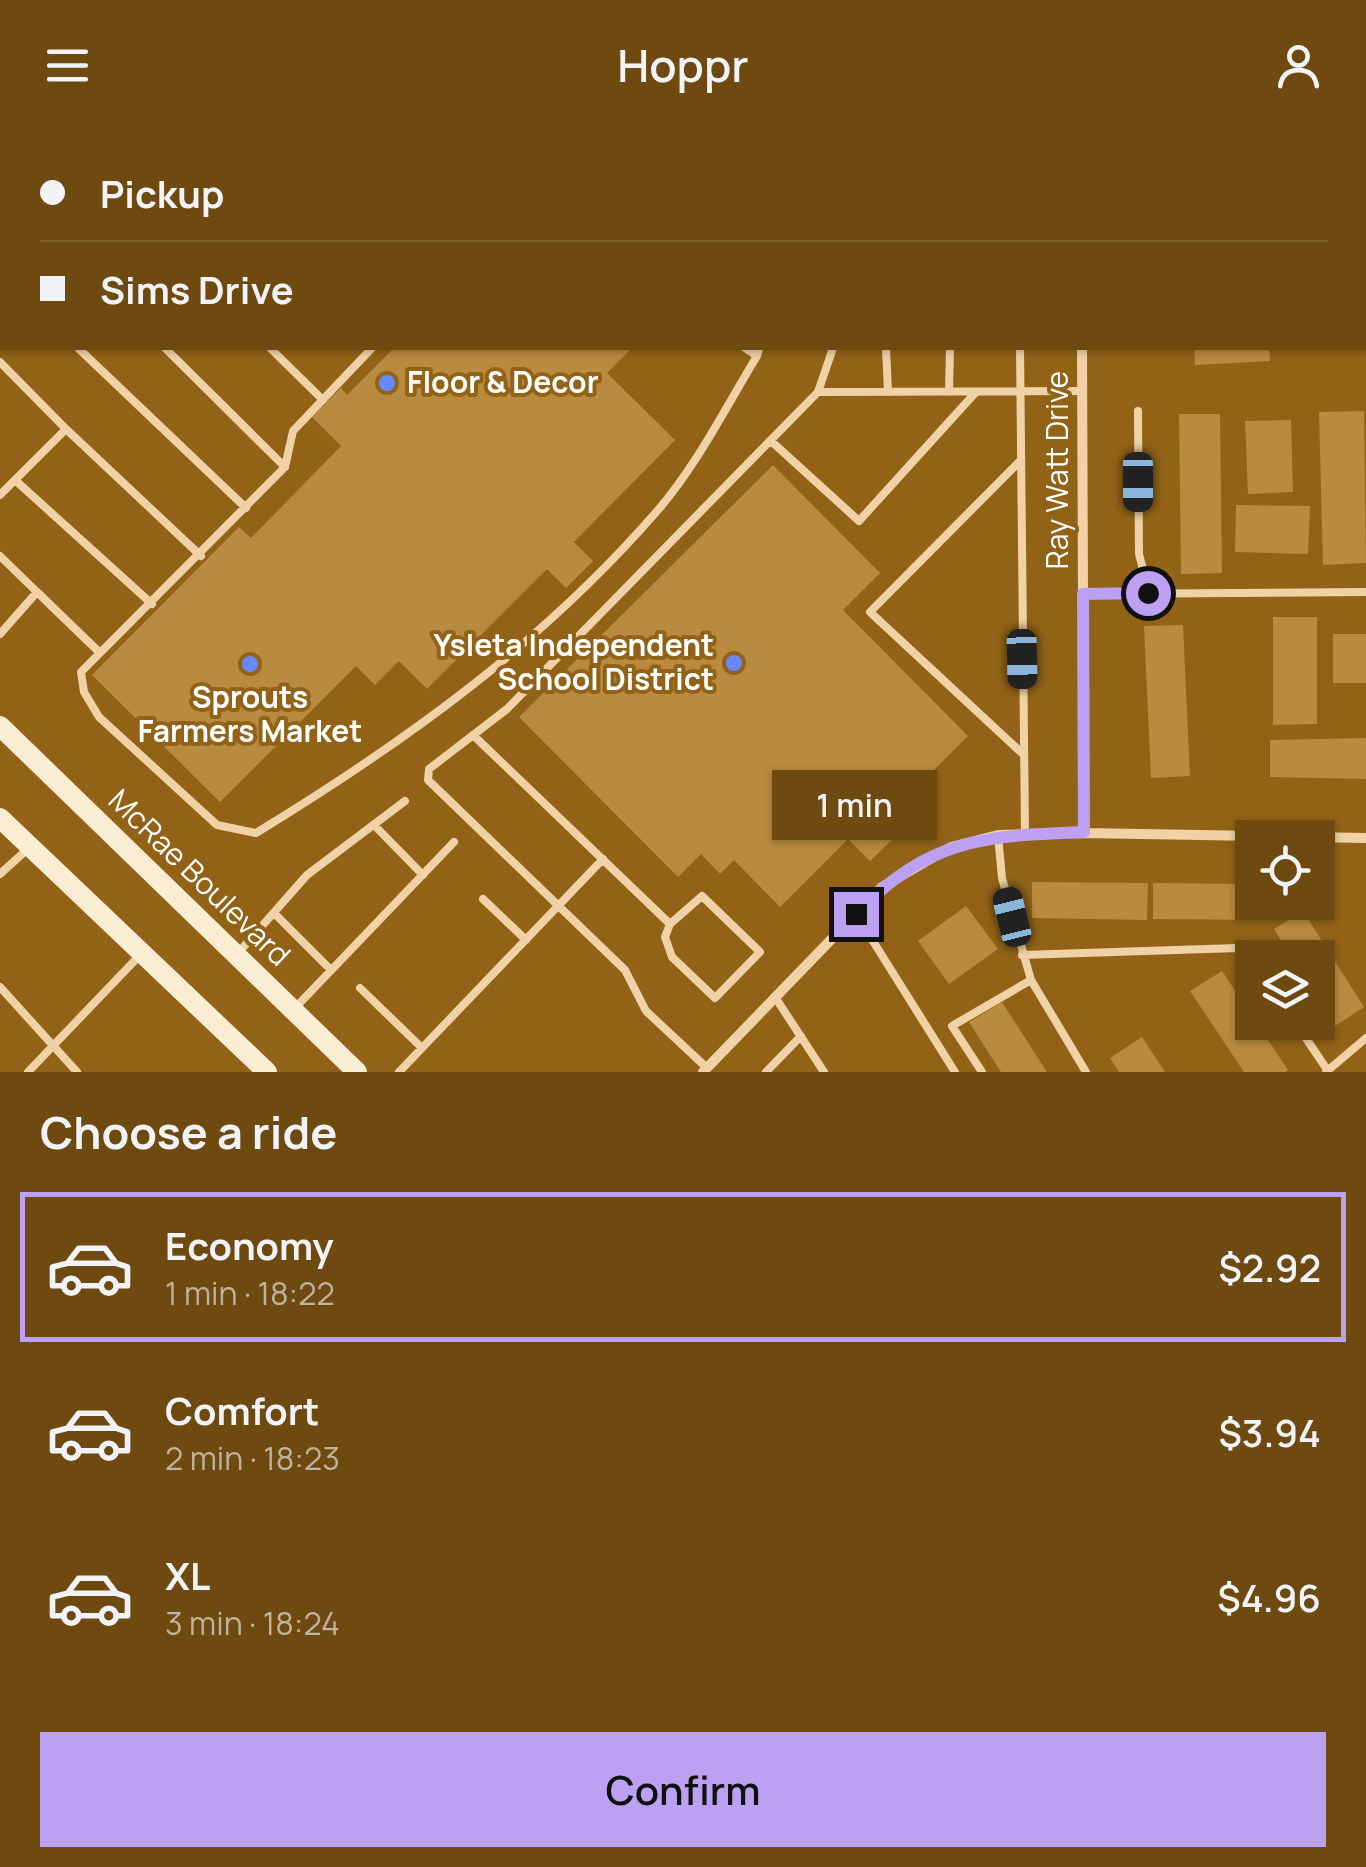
<!DOCTYPE html>
<html lang="en">
<head>
<meta charset="utf-8">
<style>
	:root { --surface:#6e4a11; --page:#76541f; --text:#f1f3f6; --muted:#bfb39f; --line:#806231; --accent:#bca0f2 }
	body { margin:0; font-family:Manrope,sans-serif; background:var(--page); color:var(--text); height:100vh; display:flex; flex-direction:column; font-size:38px; white-space:nowrap }
	* { box-sizing:border-box; margin:0 }
	p { font-size:32px; color:var(--muted) }
	.icon { flex:none; width:55px; height:55px; fill:none; stroke:currentColor; stroke-width:2; stroke-linecap:round; stroke-linejoin:round }
	.map { position:relative; height:942px; overflow:hidden }
	.drawer { display:flex; flex-direction:column; background:var(--surface); flex:1 }
	.drawer>* { flex:none }
	.guide { position:absolute; left:0px; top:0px; width:1368px; height:220px; box-shadow:0 2px 8px #0004; display:grid; align-content:center; height:220px; padding:0 40px; background:var(--surface) }
	.fabs { position:absolute; left:1235px; top:690px; display:grid; gap:20px }
	.fabs a { display:grid; place-items:center; width:100px; height:100px; border-radius:0px; background:var(--surface); box-shadow:0 2px 8px #0004; font-size:50px }
	.end { position:absolute; width:45px; height:45px; margin:-22px; border:12px solid #bca0f2; background:#111; box-shadow:0 0 0 5px #111 }
	.from { border-radius:50% }
	.bubble { position:absolute; height:70px; border-radius:0px; background:var(--surface); box-shadow:0 2px 8px #0004; font-size:32px; font-weight:600; line-height:70px; text-align:center }
	.car { position:absolute; width:30px; height:60px; margin:-30px -15px; border-radius:12px; box-shadow:0 0 8px 2px #0007; background:linear-gradient(#222 24%,#8ab4d8 0 40%,#222 0 76%,#8ab4d8 0 86%,#222 0) }
	.guide b { display:flex; align-items:center; gap:35px; height:95px; font-size:38px }
	.guide b+b { border-top:2px solid var(--line) }
	.guide i { width:25px; height:25px; background:var(--text) }
	ul { padding:0; list-style:none }
	li { display:flex; align-items:center; gap:30px; height:150px; margin:0 20px 15px; padding:0 20px; border:5px solid transparent; border-radius:0px }
	li div { flex:1 }
	li b { display:block; font-size:38px }
	li em { font-style:normal; font-weight:600 }
	li.current { border-color:var(--accent) }
	li>.icon { width:90px; height:90px; stroke-width:1.5 }
	h2 { padding:0 40px; font-size:45px; line-height:120px }
	.button { display:flex; gap:20px; margin-top:auto; padding:20px 40px }
	.button a { flex:1; height:115px; border-radius:0px; background:var(--accent); color:#111; font-size:40px; font-weight:600; line-height:115px; text-align:center }
	header { display:flex; justify-content:space-between; align-items:center; height:130px; padding:0 40px; background:var(--surface); font-size:45px; font-weight:600 }
	.map>svg:first-child { display:block }
	.building { fill:#b98a40 }
	.lines { fill:none; stroke-linecap:round; stroke-linejoin:round }
	.service { stroke:#f0d2a6; stroke-width:8 }
	.minor { stroke:#f0d2a6; stroke-width:10 }
	.secondary { stroke:#fbecd4; stroke-width:20 }
	.route { stroke:#bca0f2; stroke-width:12 }
	.poi-dot { fill:#658aff; stroke:#926317; stroke-width:4 }
	.labels { text-anchor:middle; stroke-width:8; stroke-linejoin:round; paint-order:stroke }
	.poi-label { font-size:30px; font-weight:bold; fill:#fff; stroke:#926317; text-anchor:start }
	.street-label { font-size:30px; fill:#fff; stroke:#926317 }
</style>
</head>
<body>
<header><svg class="icon" aria-label="menu" viewBox="0 0 24 24"><path d="M4 6h16M4 12h16M4 18h16"/></svg>Hoppr<svg class="icon" aria-label="person" viewBox="0 0 24 24"><circle cx="12" cy="8" r="4"/><path d="M4 21q1-7 8-7t8 7"/></svg></header>
<div class="map">
<svg width="1366" height="942" viewBox="0 0 1366 942">
	<rect width="100%" height="100%" fill="#926317"/>
	<path class="building" d="M394 218H632L607 243 675 310 574 412 593 431 566 458 547 439 427 559 399 531 375 555 356 536 220 672 92 545 239 397 251 408 341 316 312 287 341 258 347 265Z
		M1194 218H1269L1270 231 1195 235Z
		M1364 281 1366 433 1323 435 1319 282Z
		M1179 284H1220L1222 443 1181 444Z
		M1291 290 1293 362 1248 364 1245 291Z
		M773 335 880 443 843 480 968 606 887 687 901 701 870 731 848 709 780 777 734 730 720 744 701 724 678 747 519 587Z
		M1236 375 1310 376 1308 424 1235 422Z
		M1273 487H1317V594L1273 595Z
		M1183 495 1190 646 1151 648 1144 496Z
		M1333 504H1366V553H1333Z
		M1366 608V649L1270 647V610Z
		M1032 752 1148 753 1147 790 1032 788Z
		M1153 753 1252 754V772H1268V790L1153 789Z
		M966 776 998 819 949 854 918 811Z
		M1303 781 1364 877 1335 896 1318 868V828H1292L1274 799Z
		M1222 841 1288 940 1285 942H1244L1190 861Z
		M1002 872 1047 942H1001L969 892Z
		M1142 907 1165 942H1119L1110 928Z"/>
	<g class="lines">
		<path class="service" d="M808 2V0
			M903 2V0
			M0 19H2
			M0 52 2 55
			M0 143 2 145
			M78 218 246 378
			M165 218 285 337
			M270 218 323 270
			M372 218 293 301 285 337 81 542 84 562 99 587 217 695 256 703C405 612 543 513 658 380 697 335 726 277 757 226
			M745 218 757 226 759 218
			M886 218 888 262
			M1020 218 1025 705
			M0 232 66 299 0 365
			M818 262 833 218
			M949 262 950 218
			M1138 281 1139 424 1149 463
			M66 299 201 426
			M771 311 859 391 976 262
			M1020 331 870 482 1024 625
			M15 350 152 474
			M0 426 37 462 0 504
			M37 462 98 521
			M1083 464 1366 462
			M473 605 670 794 665 807 672 827 715 868 760 822 702 766 670 794
			M374 695 423 745
			M998 705 1002 748 1031 850 1086 942
			M0 744 30 717
			M483 769 526 810
			M274 783 331 840
			M856 784 955 942
			M239 822 307 745 405 671
			M1022 825 1237 818 1252 828
			M0 857 77 942
			M360 858 422 918
			M775 867 824 942
			M295 878 454 712
			M1295 892 1328 941
			M707 938 646 881 625 840 428 650 429 639 507 579 818 262 1082 261
			M28 942 141 824
			M399 942 603 729
			M766 942 801 906
			M982 942 952 896 1031 850
			M1326 942 1366 908"/>
		<path class="minor" d="M1082 2V0
			M1082 218 1084 703
			M703 942 882 757 951 717 998 705 1084 703 1366 708"/>
		<path class="secondary" d="M0 596 357 942
			M0 688 267 942"/>
	</g>
	<g class="lines">
		<path class="route" d="M856 784C929 708 985 706 1084 702L1083 464 1148 463"/>
	</g>
	<g class="poi-dot">
		<circle cx="387" cy="253" r="10"/>
		<circle cx="734" cy="533" r="10"/>
		<circle cx="250" cy="534" r="10"/>
	</g>
	<g class="labels">
		<g class="poi-label">
			<text x="407" y="263">Floor &amp; Decor</text>
			<text x="714" y="526" text-anchor="end">Ysleta Independent<tspan x="714" dy="34">School District</tspan></text>
			<text x="250" y="578" text-anchor="middle">Sprouts<tspan x="250" dy="34">Farmers Market</tspan></text>
		</g>
		<g class="street-label">
			<text transform="translate(1058 340) rotate(-90)" y="10">Ray Watt Drive</text>
			<text transform="translate(199 748) rotate(44)" y="10">McRae Boulevard</text>
		</g>
	</g>
</svg>
<div class="fabs">
<a><svg class="icon" aria-label="locate" viewBox="0 0 24 24"><circle cx="12" cy="12" r="6"/><path d="M12 2v4M12 18v4M2 12h4M18 12h4"/></svg></a>
<a><svg class="icon" aria-label="layers" viewBox="0 0 24 24"><path d="M12 4l9 5-9 5-9-5zM3 14l9 5 9-5"/></svg></a>
</div>
<i class="end from" style="left:1148px;top:463px"></i>
<i class="end" style="left:856px;top:784px"></i>
<div class="bubble" style="left:772px;top:640px;width:165px">1 min</div>
<i class="car" style="left:1138px;top:352px;rotate:180deg"></i>
<i class="car" style="left:1022px;top:529px;rotate:179deg"></i>
<i class="car" style="left:1012px;top:787px;rotate:346deg"></i>
<div class="guide">
<b><i class="from"></i>Pickup</b>
<b><i></i>Sims Drive</b>
</div>
</div>
<section class="drawer">
<h2>Choose a ride</h2>
<ul>
<li class="current"><svg class="icon" aria-label="car" viewBox="0 0 24 24"><path d="M5 17H2v-5l4-1 3-4h7l3 4 3 1v5h-3M9 17h6M6 11h13"/><circle cx="7" cy="17" r="2"/><circle cx="17" cy="17" r="2"/></svg><div><b>Economy</b><p>1 min · 18:22</p></div><em>$2.92</em></li>
<li><svg class="icon" aria-label="car" viewBox="0 0 24 24"><path d="M5 17H2v-5l4-1 3-4h7l3 4 3 1v5h-3M9 17h6M6 11h13"/><circle cx="7" cy="17" r="2"/><circle cx="17" cy="17" r="2"/></svg><div><b>Comfort</b><p>2 min · 18:23</p></div><em>$3.94</em></li>
<li><svg class="icon" aria-label="car" viewBox="0 0 24 24"><path d="M5 17H2v-5l4-1 3-4h7l3 4 3 1v5h-3M9 17h6M6 11h13"/><circle cx="7" cy="17" r="2"/><circle cx="17" cy="17" r="2"/></svg><div><b>XL</b><p>3 min · 18:24</p></div><em>$4.96</em></li>
</ul>
<div class="button"><a>Confirm</a></div>
</section>
</body>
</html>
